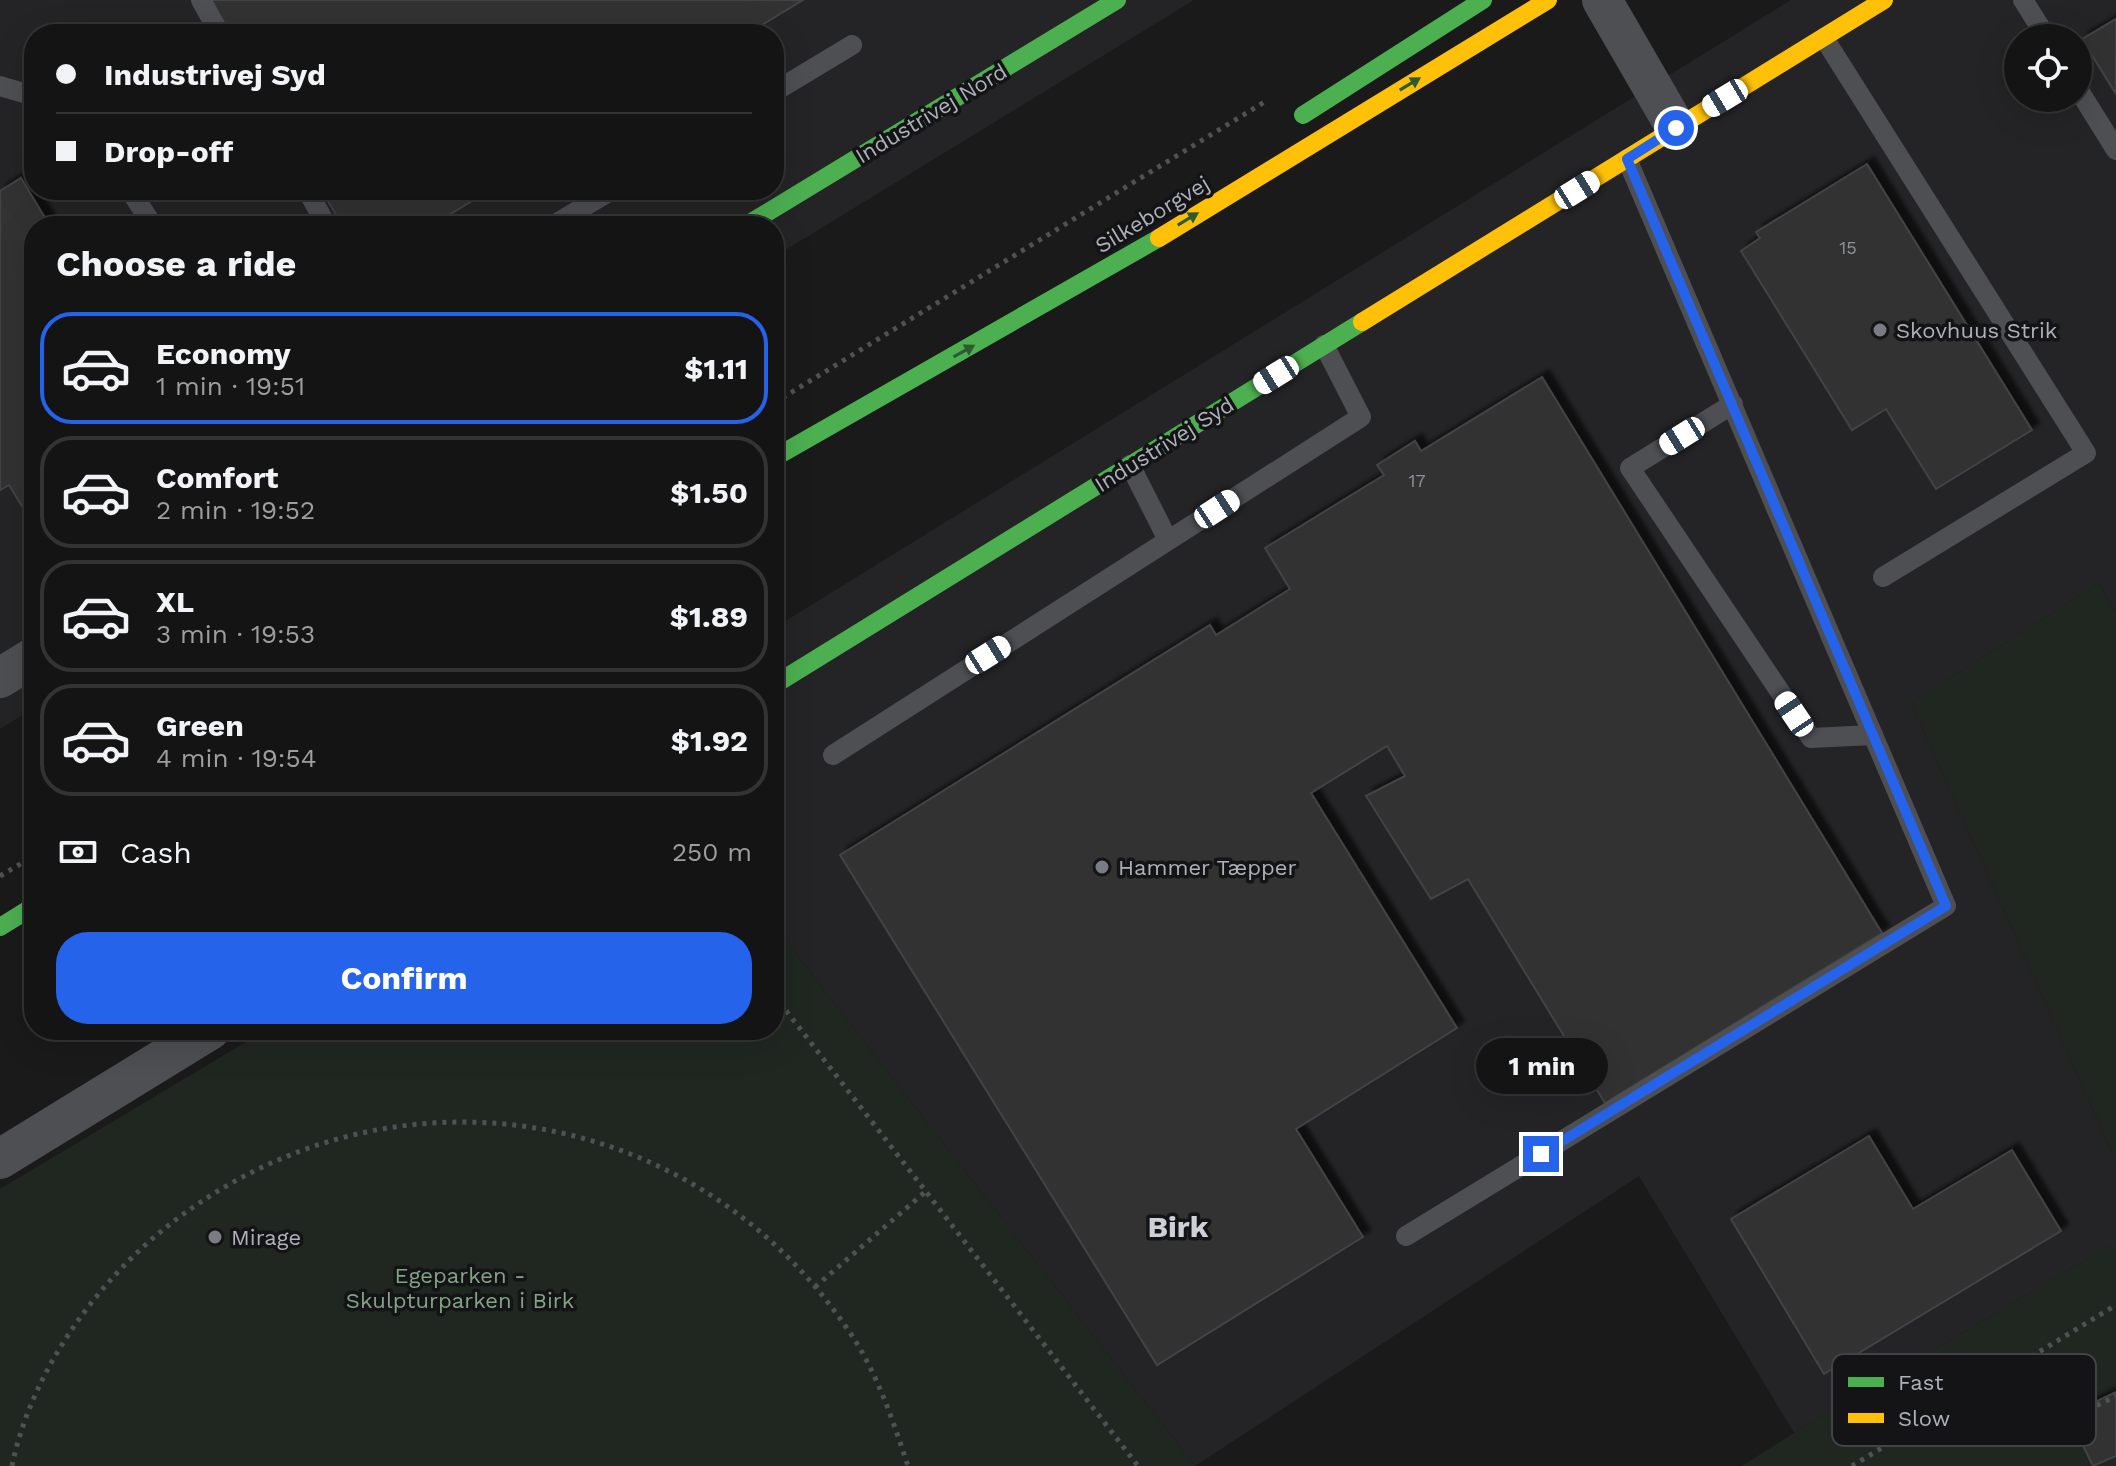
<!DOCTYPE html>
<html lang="en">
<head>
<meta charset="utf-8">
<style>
	:root { --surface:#141414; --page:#212122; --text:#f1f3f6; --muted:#9d9ea0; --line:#333334; --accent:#2563eb }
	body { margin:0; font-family:"Work Sans",sans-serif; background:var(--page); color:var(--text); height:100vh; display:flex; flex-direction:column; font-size:30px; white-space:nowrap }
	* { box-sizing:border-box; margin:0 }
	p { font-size:26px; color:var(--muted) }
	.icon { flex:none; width:44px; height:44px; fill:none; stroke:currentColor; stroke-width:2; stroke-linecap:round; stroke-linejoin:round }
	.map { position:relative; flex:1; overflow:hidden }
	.sheet { position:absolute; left:24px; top:216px; width:760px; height:824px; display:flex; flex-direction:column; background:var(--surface); border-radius:32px; box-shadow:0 8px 32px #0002,0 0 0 2px var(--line) }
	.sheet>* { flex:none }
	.top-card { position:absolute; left:24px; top:24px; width:760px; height:176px; border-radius:32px; box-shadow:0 8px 32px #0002,0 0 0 2px var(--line); display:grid; align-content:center; height:176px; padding:0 32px; background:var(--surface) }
	.buttons { position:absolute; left:2004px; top:24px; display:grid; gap:16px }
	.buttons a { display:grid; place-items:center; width:88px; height:88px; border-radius:50%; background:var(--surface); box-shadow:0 8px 32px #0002,0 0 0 2px var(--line); font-size:40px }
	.end { position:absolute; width:36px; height:36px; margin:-18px; border:10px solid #2563eb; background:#fff; box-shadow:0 0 0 4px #fff }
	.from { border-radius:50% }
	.bubble { position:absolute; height:56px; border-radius:28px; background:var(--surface); box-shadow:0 8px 32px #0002,0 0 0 2px var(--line); font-size:26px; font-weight:700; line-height:56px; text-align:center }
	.car { position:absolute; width:24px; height:48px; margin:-24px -12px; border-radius:10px; box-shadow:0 0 6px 2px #0007; background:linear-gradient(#fff 24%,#345 0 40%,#fff 0 76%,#345 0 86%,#fff 0) }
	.top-card b { display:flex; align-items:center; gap:28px; height:76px; font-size:30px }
	.top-card b+b { border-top:2px solid var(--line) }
	.top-card i { width:20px; height:20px; background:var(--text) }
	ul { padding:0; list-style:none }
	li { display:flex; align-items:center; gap:24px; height:112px; margin:0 16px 12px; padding:0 16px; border:4px solid var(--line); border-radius:32px }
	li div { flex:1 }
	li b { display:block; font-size:30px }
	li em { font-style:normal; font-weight:700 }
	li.selected { border-color:var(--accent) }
	li>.icon { width:72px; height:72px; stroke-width:1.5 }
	h2 { padding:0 32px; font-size:36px; line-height:96px }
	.pay { display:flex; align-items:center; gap:20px; height:88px; padding:0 32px; font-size:30px }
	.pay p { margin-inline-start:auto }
	.primary-button { display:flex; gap:16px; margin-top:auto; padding:16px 32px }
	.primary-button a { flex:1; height:92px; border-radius:32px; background:var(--accent); color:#fff; font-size:32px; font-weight:700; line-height:92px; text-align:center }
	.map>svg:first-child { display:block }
	.built { fill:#242426; fill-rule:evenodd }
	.green { fill:#202721 }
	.building { fill:#323232; stroke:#424346; stroke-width:2; filter:url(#shadow) }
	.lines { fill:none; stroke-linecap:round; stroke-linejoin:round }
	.path { stroke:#505154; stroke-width:5; stroke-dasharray:4 6; stroke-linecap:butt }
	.lane { stroke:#4e4f53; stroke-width:20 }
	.street { stroke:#4e4f53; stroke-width:40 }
	.fast { stroke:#4caf50; stroke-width:18 }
	.slow { stroke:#ffc107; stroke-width:18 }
	.oneway { fill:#2d5a30 }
	.route { stroke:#2563eb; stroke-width:10 }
	.poi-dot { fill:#797c82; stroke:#141416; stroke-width:3 }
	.labels { text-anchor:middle; stroke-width:7; stroke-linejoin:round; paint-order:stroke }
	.number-label { font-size:18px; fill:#8e9198 }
	.street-label { font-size:22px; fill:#acb1ba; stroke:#141416 }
	.poi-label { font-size:22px; fill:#acb1ba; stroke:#141416; text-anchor:start }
	.park-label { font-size:22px; fill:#84a485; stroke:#141416 }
	.district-label { font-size:30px; font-weight:bold; fill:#cdd0d6; stroke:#141416 }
	.key { fill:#141416; stroke:#424347; stroke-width:2 }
	.key-label { font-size:22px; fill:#acb1ba }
</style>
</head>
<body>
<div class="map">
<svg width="2116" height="1466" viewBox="0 0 2116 1466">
	<defs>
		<filter id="shadow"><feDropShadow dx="7" dy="-7" stdDeviation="2" flood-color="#0009"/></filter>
	</defs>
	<rect width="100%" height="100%" fill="#1a1a1a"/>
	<path class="built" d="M0 0H1194L774 257V226H34V708L0 729ZM34 34H774V190H34Z
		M1791 0H2116V612L2099 583 1911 703 2116 1161V1242L1794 1433 1639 1176 1195 1466 774 926V628ZM2018 38H2078V98H2018Z"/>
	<path class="green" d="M2099 583 2116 612V1161L1911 703Z
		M774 926 1195 1466H0V1189L266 1030H774Z
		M2116 1242V1466H1742L1794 1433Z"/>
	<path class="building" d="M205 0H803L747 34H226Z
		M2116 19V94L2082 39Z
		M1867 164 2032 430 1936 489 1886 409 1852 430 1741 251 1760 238 1756 232Z
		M21 178 50 226H34L33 524 9 485 0 490V191Z
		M321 190H490L431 226H407L402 217 388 226H343Z
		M1542 377 1882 933 1605 1103 1468 879 1431 899 1366 796 1405 776 1387 746 1311 793 1457 1028 1296 1129 1363 1237 1157 1365 840 855 1210 625 1216 635 1290 589 1265 548 1384 475 1377 465 1415 441 1421 451Z
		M1869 1136 1913 1209 2012 1150 2061 1231 1824 1374 1731 1219Z
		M2116 1392V1456L2093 1466 2068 1415Z"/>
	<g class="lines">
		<path class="path" d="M774 403 1266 101
			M0 876 34 856
			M774 995 1138 1466
			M815 1287 925 1192
			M2070 1419 2116 1396
			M12 1466C31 1373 95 1283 169 1225 385 1055 690 1100 846 1327 876 1369 892 1418 908 1466
			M1852 1466 2116 1305"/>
		<path class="lane" d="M201 0 220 34
			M2023 0 2047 38
			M1824 38 2086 453 1883 577
			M0 86 34 96
			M2078 89 2116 150
			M774 92 852 45
			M130 190 153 226
			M307 190 327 226
			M552 226 612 190
			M1733 404 1630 468 1811 738 1873 735
			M1130 465 1168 540
			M833 755 1361 417 1324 345
			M1406 1236 1946 906 1627 159"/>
		<path class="street" d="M1602 0 1676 128
			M0 678 34 657
			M0 1159 210 1030"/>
		<path class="fast" d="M1303 115 1483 0
			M745 226 1117 0
			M774 458 1159 238
			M774 685 1362 322
			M0 927 34 906"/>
		<path class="slow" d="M1159 238 1548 0
			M1362 322 1884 0"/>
	</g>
	<defs><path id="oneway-solid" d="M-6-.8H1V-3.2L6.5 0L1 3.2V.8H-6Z" transform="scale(2)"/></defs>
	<g class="oneway">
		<use href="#oneway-solid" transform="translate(1410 84) rotate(-31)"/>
		<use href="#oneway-solid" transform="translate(1188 219) rotate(-31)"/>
		<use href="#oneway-solid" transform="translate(964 351) rotate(-29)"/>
	</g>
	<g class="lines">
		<path class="route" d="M1541 1154 1946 906 1627 159 1676 128"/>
	</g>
	<g class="poi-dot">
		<circle cx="1880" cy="330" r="8"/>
		<circle cx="1102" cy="867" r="8"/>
		<circle cx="215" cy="1237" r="8"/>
	</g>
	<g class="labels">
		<g class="number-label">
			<text x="1848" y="254">15</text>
			<text x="1417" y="487">17</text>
		</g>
		<g class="street-label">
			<text transform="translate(931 113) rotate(-31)" y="8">Industrivej Nord</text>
			<text transform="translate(1152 214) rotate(-31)" y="8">Silkeborgvej</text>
			<text transform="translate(1164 444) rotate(-32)" y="8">Industrivej Syd</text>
		</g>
		<g class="poi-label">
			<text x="1896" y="338">Skovhuus Strik</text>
			<text x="1118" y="875">Hammer Tæpper</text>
			<text x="231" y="1245">Mirage</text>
		</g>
		<g class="park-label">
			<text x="460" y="1283">Egeparken -<tspan x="460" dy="25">Skulpturparken i Birk</tspan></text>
		</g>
		<g class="district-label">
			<text x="1178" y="1237">Birk</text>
		</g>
	</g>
	<rect x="1832" y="1354" width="264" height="92" rx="12" class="key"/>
	<rect x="1848" y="1377" width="36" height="10" fill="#4caf50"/>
	<rect x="1848" y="1413" width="36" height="10" fill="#ffc107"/>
	<g class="key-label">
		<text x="1898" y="1390">Fast</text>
		<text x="1898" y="1426">Slow</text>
	</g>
</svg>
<div class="buttons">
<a><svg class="icon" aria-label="locate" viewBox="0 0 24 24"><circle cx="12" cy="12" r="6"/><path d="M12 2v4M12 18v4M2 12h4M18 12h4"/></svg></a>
</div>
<i class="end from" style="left:1676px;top:128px"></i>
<i class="end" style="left:1541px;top:1154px"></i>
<div class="bubble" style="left:1476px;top:1038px;width:132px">1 min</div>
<i class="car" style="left:1725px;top:98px;rotate:239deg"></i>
<i class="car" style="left:1577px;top:190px;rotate:58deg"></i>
<i class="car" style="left:1276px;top:375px;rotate:238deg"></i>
<i class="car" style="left:1682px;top:436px;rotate:238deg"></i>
<i class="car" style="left:1217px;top:509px;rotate:57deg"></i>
<i class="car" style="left:988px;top:655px;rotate:58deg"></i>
<i class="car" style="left:1794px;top:714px;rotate:326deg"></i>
<div class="top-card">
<b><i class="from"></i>Industrivej Syd</b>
<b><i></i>Drop-off</b>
</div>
<section class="sheet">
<h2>Choose a ride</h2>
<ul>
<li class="selected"><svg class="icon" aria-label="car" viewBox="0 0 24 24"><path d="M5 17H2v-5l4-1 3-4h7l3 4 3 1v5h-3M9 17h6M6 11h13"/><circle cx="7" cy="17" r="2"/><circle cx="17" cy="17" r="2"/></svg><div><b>Economy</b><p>1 min · 19:51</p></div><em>$1.11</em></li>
<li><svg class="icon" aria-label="car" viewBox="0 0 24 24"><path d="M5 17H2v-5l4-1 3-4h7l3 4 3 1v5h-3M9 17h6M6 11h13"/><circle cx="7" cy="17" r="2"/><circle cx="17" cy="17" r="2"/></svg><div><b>Comfort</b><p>2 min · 19:52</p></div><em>$1.50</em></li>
<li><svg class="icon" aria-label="car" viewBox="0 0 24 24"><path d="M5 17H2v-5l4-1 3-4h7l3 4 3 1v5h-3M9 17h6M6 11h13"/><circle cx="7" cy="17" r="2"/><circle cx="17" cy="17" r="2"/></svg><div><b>XL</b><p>3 min · 19:53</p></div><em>$1.89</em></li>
<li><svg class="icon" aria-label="car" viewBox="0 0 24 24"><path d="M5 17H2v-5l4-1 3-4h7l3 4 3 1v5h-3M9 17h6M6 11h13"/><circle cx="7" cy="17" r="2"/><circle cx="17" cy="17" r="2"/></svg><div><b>Green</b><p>4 min · 19:54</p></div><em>$1.92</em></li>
</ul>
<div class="pay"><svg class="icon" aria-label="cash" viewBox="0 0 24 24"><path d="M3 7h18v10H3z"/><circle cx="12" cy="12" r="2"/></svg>Cash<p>250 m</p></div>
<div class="primary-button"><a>Confirm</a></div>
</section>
</div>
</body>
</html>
